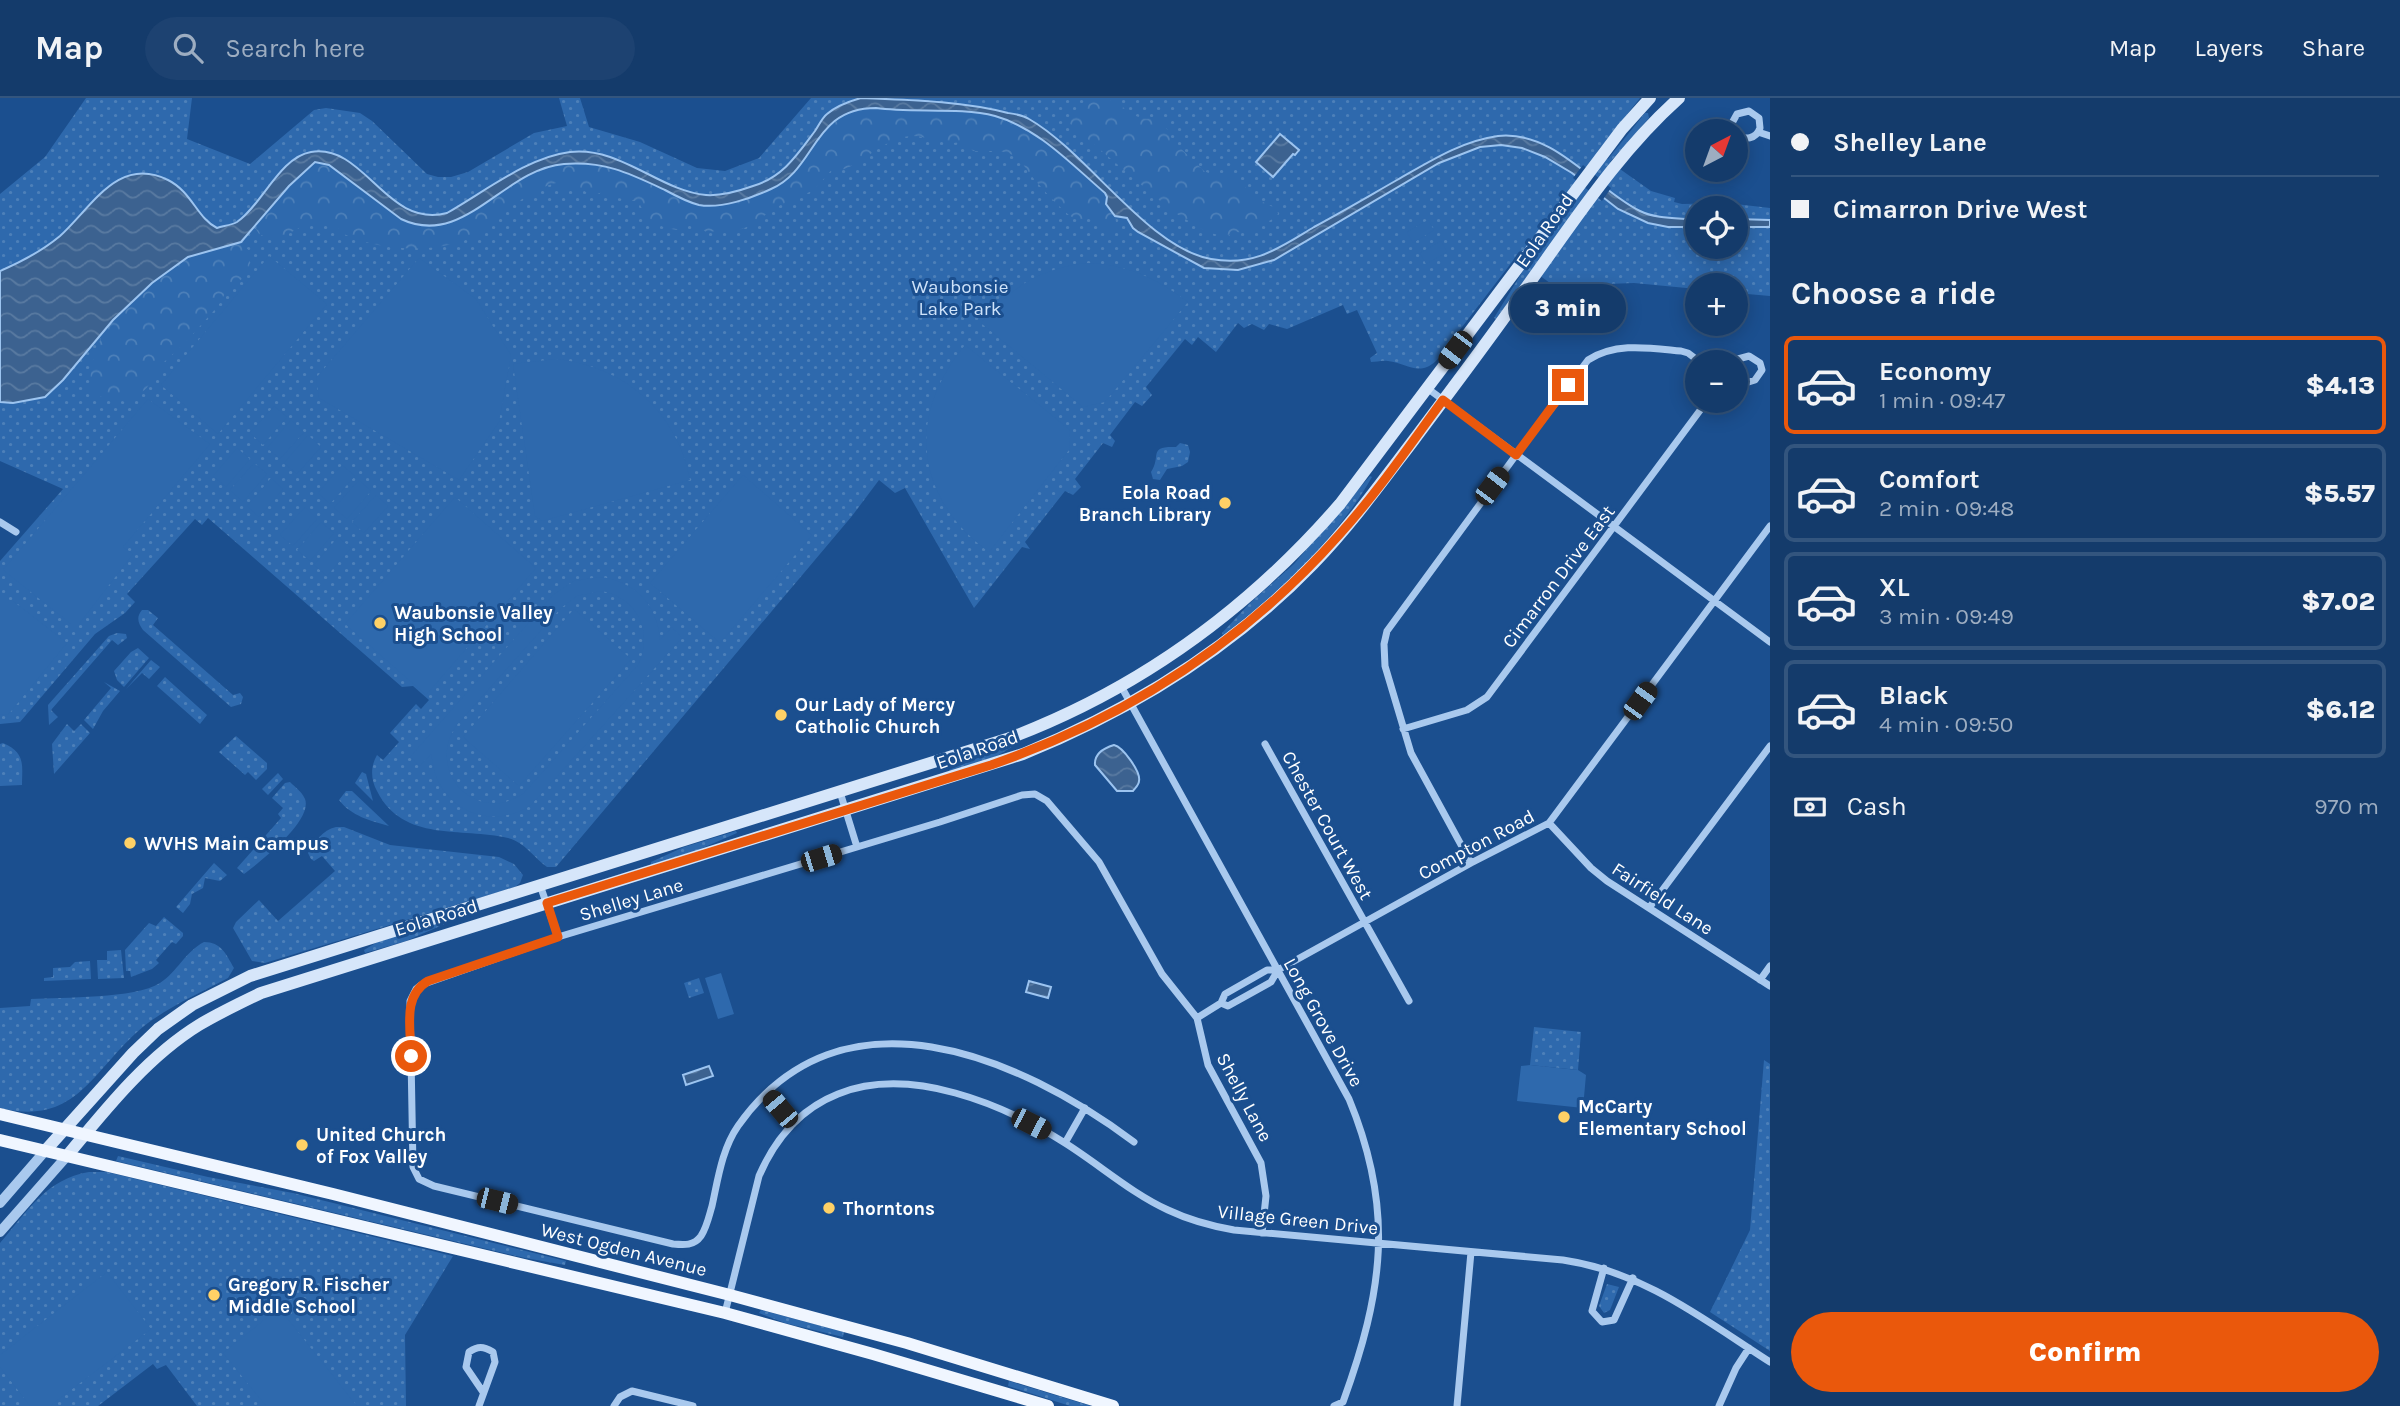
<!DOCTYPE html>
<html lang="en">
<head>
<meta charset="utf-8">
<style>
	:root { --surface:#143b6b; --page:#1d4271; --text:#f1f3f6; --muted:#9dadc1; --line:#33557e; --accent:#ea580c }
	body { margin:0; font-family:Karla,sans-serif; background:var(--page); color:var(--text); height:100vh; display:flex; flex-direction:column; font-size:26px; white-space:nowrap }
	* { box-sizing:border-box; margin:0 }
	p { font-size:23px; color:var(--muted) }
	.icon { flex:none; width:38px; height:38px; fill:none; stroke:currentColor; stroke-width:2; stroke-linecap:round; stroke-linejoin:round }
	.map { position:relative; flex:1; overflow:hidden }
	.sheet { display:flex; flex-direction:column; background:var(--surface); width:630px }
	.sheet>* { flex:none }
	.banner { display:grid; align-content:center; height:154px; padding:0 21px; background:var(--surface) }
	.needle { width:46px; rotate:41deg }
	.tools { position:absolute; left:1685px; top:21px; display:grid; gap:14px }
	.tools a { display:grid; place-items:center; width:63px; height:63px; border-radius:50%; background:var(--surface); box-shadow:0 4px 18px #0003,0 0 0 2px var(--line); font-size:35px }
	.end { position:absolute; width:32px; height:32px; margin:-16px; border:9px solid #ea580c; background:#fff; box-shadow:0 0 0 4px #fff }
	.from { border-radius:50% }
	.bubble { position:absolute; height:49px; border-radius:24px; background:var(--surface); box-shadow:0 4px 18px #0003,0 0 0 2px var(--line); font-size:23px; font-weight:800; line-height:49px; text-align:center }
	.car { position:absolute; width:21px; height:42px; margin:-21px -10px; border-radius:9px; box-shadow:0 0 5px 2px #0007; background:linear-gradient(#222 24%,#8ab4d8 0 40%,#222 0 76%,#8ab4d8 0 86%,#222 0) }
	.banner b { display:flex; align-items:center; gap:24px; height:66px; font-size:26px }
	.banner b+b { border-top:2px solid var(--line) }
	.banner i { width:18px; height:18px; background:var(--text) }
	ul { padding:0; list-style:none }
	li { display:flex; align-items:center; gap:21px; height:98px; margin:0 14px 10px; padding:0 7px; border:4px solid var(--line); border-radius:10px }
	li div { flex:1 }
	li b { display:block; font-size:26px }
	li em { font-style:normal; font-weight:800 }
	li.active { border-color:var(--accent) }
	li>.icon { width:63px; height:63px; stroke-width:1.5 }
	h2 { padding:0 21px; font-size:32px; line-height:84px }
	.pay { display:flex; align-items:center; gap:18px; height:77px; padding:0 21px; font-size:26px }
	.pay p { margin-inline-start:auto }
	.action { display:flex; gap:14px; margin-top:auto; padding:14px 21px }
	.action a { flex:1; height:80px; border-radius:42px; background:var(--accent); color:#fff; font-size:28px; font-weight:800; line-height:80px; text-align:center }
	header { display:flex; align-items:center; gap:42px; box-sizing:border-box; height:98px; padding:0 35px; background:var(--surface); border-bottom:2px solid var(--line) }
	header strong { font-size:33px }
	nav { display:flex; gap:38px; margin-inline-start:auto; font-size:24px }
	.search { width:490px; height:63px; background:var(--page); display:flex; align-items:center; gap:18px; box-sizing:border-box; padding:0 24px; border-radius:38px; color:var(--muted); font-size:26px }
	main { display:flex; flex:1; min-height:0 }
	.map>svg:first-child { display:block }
	.green { fill:url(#green-dots); fill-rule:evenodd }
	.forest { fill:url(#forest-crowns) }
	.pitch { fill:#2e69ad; fill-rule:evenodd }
	.water { fill:url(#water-waves); stroke:#9cc4f0; stroke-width:2 }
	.pier { fill:#1b4f8f }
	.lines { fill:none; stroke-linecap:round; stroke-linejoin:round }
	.minor { stroke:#a9c9ee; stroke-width:7 }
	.tertiary { stroke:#a9c9ee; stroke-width:10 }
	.secondary { stroke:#d6e6fa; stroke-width:12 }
	.primary { stroke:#f0f6ff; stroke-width:12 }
	.route { stroke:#ea580c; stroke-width:9 }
	.poi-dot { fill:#ffd166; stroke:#1b4f8f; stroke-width:2.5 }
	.labels { text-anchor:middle; stroke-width:6; stroke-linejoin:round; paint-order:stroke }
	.street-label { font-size:19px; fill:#fff; stroke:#1b4f8f }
	.park-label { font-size:19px; fill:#cfe3fa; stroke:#1b4f8f }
	.poi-label { font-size:19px; font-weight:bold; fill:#fff; stroke:#1b4f8f; text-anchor:start }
</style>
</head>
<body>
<header>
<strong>Map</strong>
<div class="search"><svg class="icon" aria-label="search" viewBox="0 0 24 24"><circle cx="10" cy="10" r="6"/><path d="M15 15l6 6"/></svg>Search here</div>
<nav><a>Map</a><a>Layers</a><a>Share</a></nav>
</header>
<main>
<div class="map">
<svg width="1770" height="1308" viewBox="0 0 1770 1308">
	<defs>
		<pattern id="green-dots" width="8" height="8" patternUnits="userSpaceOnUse" patternTransform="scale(1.75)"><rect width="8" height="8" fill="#2e69ad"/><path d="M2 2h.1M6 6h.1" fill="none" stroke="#4d80b9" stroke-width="1.8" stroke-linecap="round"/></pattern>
		<pattern id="forest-crowns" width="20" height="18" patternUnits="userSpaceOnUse" patternTransform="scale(1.75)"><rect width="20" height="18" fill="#2e69ad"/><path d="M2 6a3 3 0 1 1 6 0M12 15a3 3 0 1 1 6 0" fill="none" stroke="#4d80b9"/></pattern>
		<pattern id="water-waves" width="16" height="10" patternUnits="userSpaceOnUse" patternTransform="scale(1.75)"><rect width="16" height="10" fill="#3c6290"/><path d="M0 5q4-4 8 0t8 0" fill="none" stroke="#597aa1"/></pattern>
	</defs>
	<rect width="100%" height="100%" fill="#1b4f8f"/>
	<path class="green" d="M86 0H192L187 41 250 66 314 12 326 10 360 15 372 23 427 76 438 79H451L468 74 534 35 567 28 559 0H580L589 29 640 44 697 70 725 73 759 60 811 0H1640L1597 54 1608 61 1645 15H1648L1649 20 1610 64 1651 93 1675 100 1674 104 1682 106 1727 105 1770 110V198L1736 195V187H1698L1697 191 1634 185 1580 187 1550 185 1532 172 1496 221 1494 220 1526 168 1515 160 1436 263C1418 279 1407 265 1388 263 1382 262 1376 264 1371 264L1370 260 1377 255 1357 212 1347 216 1343 207 1287 231 1269 226 1264 232 1252 226 1244 230 1238 225 1216 254 1198 239 1192 247 1185 241 1146 289 1152 297 1142 308 1135 304 1110 337 1115 343 1112 349 1103 345 1075 381 1081 389 1073 397 1065 393 1025 444 1030 451 1022 449 974 510 905 390 895 395 879 382 852 418 556 769H547C533 759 526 745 508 740 462 729 403 745 377 693 371 682 370 669 377 657L383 662 399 644 390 635 416 606 421 611 429 602 413 588 402 589 208 420 202 427 195 421 127 496 135 504 125 515 95 536 20 624 0 626V463L63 391 0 363V96L45 59ZM1698 110H1736V149H1698Z
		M1180 345 1188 347 1190 354 1188 364 1182 368 1167 371 1160 382 1153 381 1151 374C1162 358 1147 348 1176 349Z
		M1370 378 1372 379C1336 442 1280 493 1223 537L1222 535 1250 505 1294 466Z
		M142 512H148L158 520 153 527 233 597 240 595 243 599 241 606 231 609 143 532C138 525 136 519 142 512Z
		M117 535 126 536 127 540 118 547 112 542 51 612 58 619 49 627 48 607 109 538Z
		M138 550 149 560 124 589 117 582 114 573 131 554Z
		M151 562 160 569 149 581 142 575 126 591Z
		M165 579 207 617 200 626 157 588Z
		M104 584 120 593 103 613 93 631 84 622 111 590Z
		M67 626 74 633 81 626 90 635 54 676 52 646Z
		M236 638 267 665V671L256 682 248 674 245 677 219 654Z
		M3 645C26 655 22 667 22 687L0 688V646Z
		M1014 645 1015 647 997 658 950 674 949 672Z
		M362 674 366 676 373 703 355 685Z
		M278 675 283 681 268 697 262 691Z
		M290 684C295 689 302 694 305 701 313 723 260 764 244 776L237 770 281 720 278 716 283 710 272 700 285 685Z
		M346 693H352L389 728C371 723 351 718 339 702Z
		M336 729H344L390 747 499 759 514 766 523 777 520 785 515 789 265 865 252 863 233 830 236 824 259 802 278 823 335 773 322 758 314 763 311 761 308 755C316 743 322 732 336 729Z
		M736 733 737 735 698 752 651 767V764L684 749Z
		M214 765 227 777 220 783 205 780 203 790 192 796 190 806 183 815 176 809Z
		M164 819 183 835V838L176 846 172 844 156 862 159 865 152 871 131 879 130 873H126L125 852 149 825 156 828Z
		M456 819V821L406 843 365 855 364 852 379 843Z
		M204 844C221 844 226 856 234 870L228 880C200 895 170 908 144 928 93 970 78 1029 0 1010V910L30 908 31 901C63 899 135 901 160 885 177 874 186 853 204 844Z
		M121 852 124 880 98 881 97 862H107V853Z
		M90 863 91 881 44 883V880L53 879V870L70 869 75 864Z
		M699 880 704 895 689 900 684 885Z
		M1534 929 1581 934 1578 972 1530 967Z
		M1764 962 1770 966V1253L1710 1214 1750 1132Z
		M118 1058 208 1079 293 1095 566 1163 565 1167 525 1160 116 1063Z
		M89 1074H107L453 1158 405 1237 406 1308H197L166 1267 157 1271 153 1266 98 1308H0V1145C27 1114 46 1081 89 1074Z
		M1607 1186 1619 1189 1610 1212 1604 1215 1599 1208Z
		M761 1212 844 1234 843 1239 785 1225 759 1215Z
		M1009 1283 1091 1308H1070L1008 1288Z"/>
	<path class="forest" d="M1095 0C1124 0 1123 16 1142 20 1148 22 1152 19 1159 20L1164 25 1172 42 1204 73 1213 77 1232 76 1257 101 1277 111 1278 116C1273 123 1259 127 1251 135L1236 134 1226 139 1207 134 1172 113 1070 26C1072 11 1082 5 1095 0Z
		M861 10 977 15C1030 24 1065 61 1105 95L1107 99 1106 106 1115 118 1117 130 1110 133 1100 130 1092 119C1087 120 1081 122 1076 121 1067 119 1037 85 1030 76 1025 71 1023 63 1016 59 1003 50 988 54 973 53L964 42C949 51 927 37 911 38 888 39 867 61 847 70L841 72 835 68 814 92 772 111 756 125 742 131 706 134 696 127 687 125 677 132 666 130 648 122 638 103 618 100 604 93 593 98 581 91 566 93 557 85C546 86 525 99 515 106 503 114 494 126 482 134 445 157 384 154 346 137 339 134 337 127 330 124L323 127H305L274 143 259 136 256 131 258 125C270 111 305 65 321 64 357 79 383 123 423 128 472 134 504 77 549 68 593 58 627 74 665 93 675 97 688 106 699 107 712 107 728 101 741 98 757 94 772 93 785 82 804 67 815 42 832 25L841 17Z
		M241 144 251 155 249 170 243 180 227 192 218 208 184 246 164 264 146 291 127 304 97 298 92 294C87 274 95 251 105 232 114 216 167 168 184 160 201 152 223 151 241 144Z"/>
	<path class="pitch" d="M1428 122 1434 132 1413 145 1407 134Z
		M1441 143 1447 154 1426 166 1420 155Z
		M269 158 327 206 218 336 161 287Z
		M419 160 476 201 511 257 499 324 459 382 319 300 316 280Z
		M1086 165C1127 166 1156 180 1188 204L1105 304 1083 309 981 225C1012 189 1038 171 1086 165Z
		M965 247 1070 332 1069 352 989 454C915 400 906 318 965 247Z
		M556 261C624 268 678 314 690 382L542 423 535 418 513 266Z
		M148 301 210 346 123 449 133 456 79 526H71L3 472Z
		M274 308 287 319 263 347 250 335Z
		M291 322 304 334 280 361 267 350Z
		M308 337 321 349 297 376 284 365Z
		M237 350 250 361 226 389 213 378Z
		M254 365 267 376 243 404 230 392Z
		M342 367 355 378 330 406 318 395Z
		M743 377 812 437 720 545 650 485Z
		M271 380 283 391 259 419 247 408Z
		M359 382 371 393 347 421 334 410Z
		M376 397 388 408 364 435 352 424Z
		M455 399 536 470 426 597 345 526Z
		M305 409 317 421 293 448 280 437Z
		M321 424 334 435 310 463 297 452Z
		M338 439 351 450 327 478 314 467Z
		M599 479C634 482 658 507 660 542L672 529 682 540 531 707C499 729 456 719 438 683 434 675 433 665 431 656L420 668 410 659 553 497 574 483ZM601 493C637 499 654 534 638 567L524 695C478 728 425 675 456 628L561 510 577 498Z
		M0 503H13L67 545 8 617 0 616Z
		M574 511 631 561 519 688 463 639Z
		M721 875 734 916 718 921 705 880Z
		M1530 967 1578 972 1586 977 1583 1010 1517 1003 1521 968Z
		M107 1174 151 1231 50 1308H30L0 1269V1257Z
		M279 1210 357 1308H266L223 1255Z"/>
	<path class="water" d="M861 0C910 2 961 3 1008 15 1015 16 1023 17 1029 21 1087 54 1148 150 1211 161 1254 169 1279 150 1314 129 1342 114 1369 98 1397 82 1429 64 1461 43 1498 38 1555 32 1594 90 1640 113 1655 121 1680 120 1697 122V129H1668L1648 125 1618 111 1572 75 1545 59 1522 50 1501 47 1480 49 1439 65 1274 162 1238 172 1204 170 1138 134 1133 130 1127 120 1115 118 1106 106 1107 99 1105 95C1071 66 1038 30 995 18 960 9 913 15 876 10 812 10 817 71 771 91 752 100 721 111 699 107 687 104 676 98 665 92 629 75 605 63 564 66 503 71 464 151 401 121L329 67 315 64 289 88 241 144 188 159 152 185 113 222 63 282 45 299 13 305 0 304V173C21 164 42 153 60 138 92 109 118 57 168 82 192 94 197 120 217 130 223 128 232 127 237 124 262 107 280 59 311 54 365 45 386 131 447 115 484 94 528 59 570 54 620 48 660 93 706 97 721 98 739 93 753 88 783 79 797 57 815 33 819 27 822 20 827 16 836 8 850 3 861 0Z
		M1280 36 1299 52 1295 57 1293 56 1273 79 1256 64Z
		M1736 121 1770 122V129H1736Z
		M1114 647C1123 649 1141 674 1139 683 1139 687 1135 690 1133 693H1117L1095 667C1094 655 1104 650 1114 647Z
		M1029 883 1051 889 1048 900 1026 894Z
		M709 968 713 978 686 987 683 977Z"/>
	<path class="pier" d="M1583 67 1611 90 1602 103 1573 80Z"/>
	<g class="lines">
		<path class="minor" d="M1734 33 1732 25 1737 16 1749 13 1759 20 1760 30C1756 41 1745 43 1736 36
			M1758 34 1770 38
			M1727 264 1749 258 1760 265 1762 272 1755 282 1736 288
			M1427 290 1770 544
			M0 424 16 434
			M1121 588 1349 1001C1395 1112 1383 1194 1343 1304L1334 1308
			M1403 631 1467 612 1487 599 1707 303
			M1265 646 1409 903
			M840 694 857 749
			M1549 725 1591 770 1607 783 1770 888
			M1471 765 1411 655 1385 568 1384 546 1387 533 1516 357 1588 262C1616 244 1649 250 1681 253L1688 255 1700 264
			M540 787 558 839
			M1649 810 1770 648
			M1760 882 1770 868
			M1221 905 1225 896 1267 872H1278L1471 765 1549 725 1770 428
			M1197 920 1221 905 1228 908 1271 884 1278 872
			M767 996 793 1026
			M1134 1044C1019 958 841 882 738 1028 722 1051 718 1081 712 1108 709 1118 707 1129 701 1138 694 1148 684 1147 673 1146L434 1088 419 1081 413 1069 410 903 416 891 421 887 558 839 940 724 1022 697 1035 696 1047 703 1099 764 1162 876 1197 920 1208 967 1261 1065 1266 1098 1262 1135
			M1065 1045 1085 1010
			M1604 1170 1592 1213 1602 1224 1614 1222 1633 1180
			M725 1215 759 1078C775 1041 800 1011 838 996 910 967 1003 1006 1065 1045 1100 1067 1131 1095 1168 1112 1189 1122 1211 1128 1234 1132L1563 1162C1644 1174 1703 1221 1770 1264
			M479 1308 495 1264 493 1254C483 1248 478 1248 469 1254L466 1269 483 1294
			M614 1308 620 1299 632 1293 693 1308
			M1457 1308 1471 1154
			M1719 1308 1736 1270 1749 1250"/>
		<path class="tertiary" d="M0 1105 45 1053
			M0 1134 67 1058"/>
		<path class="secondary" d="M45 1053 133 955 158 931 192 907 250 878 1007 641C1138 592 1249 511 1340 406L1622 31 1650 0
			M67 1058C105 1012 147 959 199 927 219 915 240 905 261 895L1023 656C1131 612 1231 551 1313 466 1350 428 1381 385 1413 343 1448 296 1483 250 1517 202 1568 133 1614 58 1679 0"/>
		<path class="primary" d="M0 1016 333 1096 730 1197 907 1245 1113 1308
			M0 1042 725 1215 873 1256 1048 1308"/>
	</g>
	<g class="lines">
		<path class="route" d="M411 958C411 931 402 898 428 883L558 839 547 805 991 667C1126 620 1244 544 1339 437 1377 395 1409 348 1443 302L1516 357 1568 287"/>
	</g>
	<g class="poi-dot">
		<circle cx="1225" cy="405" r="7"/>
		<circle cx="380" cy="525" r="7"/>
		<circle cx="781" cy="617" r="7"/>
		<circle cx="130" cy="745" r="7"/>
		<circle cx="1564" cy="1019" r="7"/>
		<circle cx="302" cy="1047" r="7"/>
		<circle cx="829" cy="1110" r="7"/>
		<circle cx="214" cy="1197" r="7"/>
	</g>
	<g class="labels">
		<g class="street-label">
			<text transform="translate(1544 132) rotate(-55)" y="7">Eola Road</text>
			<text transform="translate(1558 478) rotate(-53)" y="7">Cimarron Drive East</text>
			<text transform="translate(977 651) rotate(-19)" y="7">Eola Road</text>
			<text transform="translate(1328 727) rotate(61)" y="7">Chester Court West</text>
			<text transform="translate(1476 746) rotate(-28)" y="7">Compton Road</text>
			<text transform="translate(1663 800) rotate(33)" y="7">Fairfield Lane</text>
			<text transform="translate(631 801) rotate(-17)" y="7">Shelley Lane</text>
			<text transform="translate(436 819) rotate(-17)" y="7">Eola Road</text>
			<text transform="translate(1324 924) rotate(61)" y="7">Long Grove Drive</text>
			<text transform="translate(1245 999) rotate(62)" y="7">Shelly Lane</text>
			<text transform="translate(1298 1121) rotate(6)" y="7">Village Green Drive</text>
			<text transform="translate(624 1151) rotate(14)" y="7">West Ogden Avenue</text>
		</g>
		<g class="park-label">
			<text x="960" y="195">Waubonsie<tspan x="960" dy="22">Lake Park</tspan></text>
		</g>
		<g class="poi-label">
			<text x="1211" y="401" text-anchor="end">Eola Road<tspan x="1211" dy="22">Branch Library</tspan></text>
			<text x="394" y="521">Waubonsie Valley<tspan x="394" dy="22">High School</tspan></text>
			<text x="795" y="613">Our Lady of Mercy<tspan x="795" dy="22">Catholic Church</tspan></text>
			<text x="144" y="752">WVHS Main Campus</text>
			<text x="1578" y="1015">McCarty<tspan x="1578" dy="22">Elementary School</tspan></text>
			<text x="316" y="1043">United Church<tspan x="316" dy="22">of Fox Valley</tspan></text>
			<text x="843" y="1117">Thorntons</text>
			<text x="228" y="1193">Gregory R. Fischer<tspan x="228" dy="22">Middle School</tspan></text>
		</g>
	</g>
</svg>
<div class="tools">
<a><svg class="needle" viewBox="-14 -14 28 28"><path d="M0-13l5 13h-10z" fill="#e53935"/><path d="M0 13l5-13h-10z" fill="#9dadc1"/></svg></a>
<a><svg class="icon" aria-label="locate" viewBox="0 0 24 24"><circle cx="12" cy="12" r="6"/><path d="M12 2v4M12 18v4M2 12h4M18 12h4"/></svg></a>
<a>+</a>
<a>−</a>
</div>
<i class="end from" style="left:411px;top:958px"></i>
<i class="end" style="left:1568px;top:287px"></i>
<div class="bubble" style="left:1510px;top:186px;width:116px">3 min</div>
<i class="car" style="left:1455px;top:252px;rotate:217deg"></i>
<i class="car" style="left:1492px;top:388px;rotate:37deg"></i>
<i class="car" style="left:1640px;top:603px;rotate:36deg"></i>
<i class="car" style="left:821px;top:760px;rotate:73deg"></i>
<i class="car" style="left:780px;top:1011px;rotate:320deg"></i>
<i class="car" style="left:1031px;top:1026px;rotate:117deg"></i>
<i class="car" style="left:497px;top:1103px;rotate:104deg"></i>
</div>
<section class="sheet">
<div class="banner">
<b><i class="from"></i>Shelley Lane</b>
<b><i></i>Cimarron Drive West</b>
</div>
<h2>Choose a ride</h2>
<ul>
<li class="active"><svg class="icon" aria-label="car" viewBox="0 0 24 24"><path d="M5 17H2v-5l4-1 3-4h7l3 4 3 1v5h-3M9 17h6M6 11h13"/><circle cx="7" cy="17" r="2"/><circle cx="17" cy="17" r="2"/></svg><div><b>Economy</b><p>1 min · 09:47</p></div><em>$4.13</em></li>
<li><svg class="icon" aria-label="car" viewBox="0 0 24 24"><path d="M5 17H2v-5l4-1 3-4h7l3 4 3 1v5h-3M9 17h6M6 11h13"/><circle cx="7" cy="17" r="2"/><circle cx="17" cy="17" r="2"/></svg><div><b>Comfort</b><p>2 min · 09:48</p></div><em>$5.57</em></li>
<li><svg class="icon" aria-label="car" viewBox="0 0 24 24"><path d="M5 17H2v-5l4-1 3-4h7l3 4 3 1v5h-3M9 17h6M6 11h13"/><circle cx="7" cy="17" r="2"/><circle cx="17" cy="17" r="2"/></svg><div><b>XL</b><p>3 min · 09:49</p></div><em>$7.02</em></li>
<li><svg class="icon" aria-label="car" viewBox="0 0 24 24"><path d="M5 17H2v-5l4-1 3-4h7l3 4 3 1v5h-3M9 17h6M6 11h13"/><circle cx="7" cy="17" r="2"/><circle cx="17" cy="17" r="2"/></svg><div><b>Black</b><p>4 min · 09:50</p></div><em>$6.12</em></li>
</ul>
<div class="pay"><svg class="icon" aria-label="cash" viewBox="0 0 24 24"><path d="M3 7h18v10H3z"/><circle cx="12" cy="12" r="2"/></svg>Cash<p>970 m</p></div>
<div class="action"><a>Confirm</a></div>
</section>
</main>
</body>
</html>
